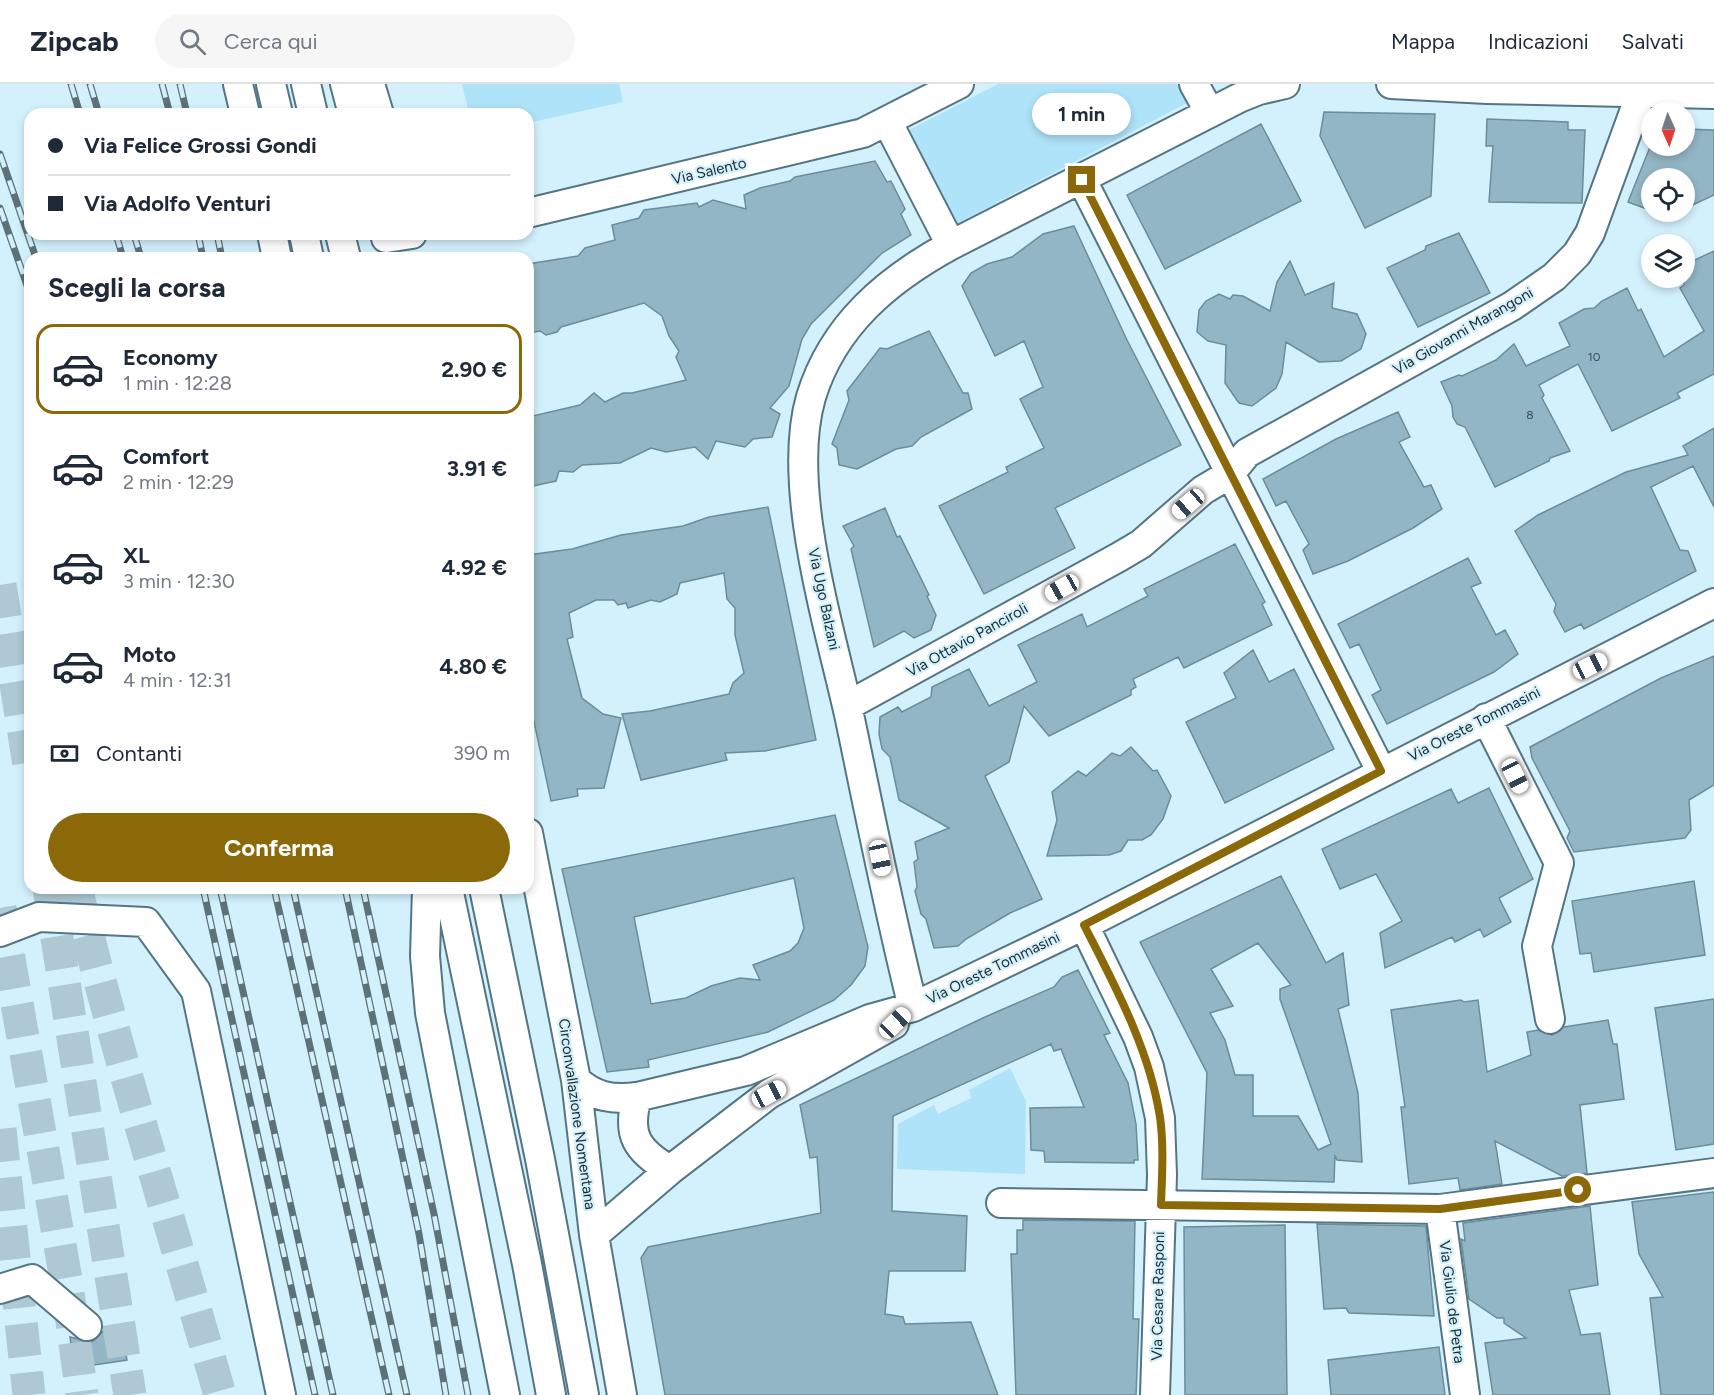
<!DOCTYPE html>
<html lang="it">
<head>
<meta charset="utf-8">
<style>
	:root { --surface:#fff; --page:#f6f6f7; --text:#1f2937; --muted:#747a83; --line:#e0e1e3; --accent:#8b6909 }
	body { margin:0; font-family:Figtree,sans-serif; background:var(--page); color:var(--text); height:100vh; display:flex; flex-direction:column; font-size:22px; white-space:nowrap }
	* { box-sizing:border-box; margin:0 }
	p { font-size:20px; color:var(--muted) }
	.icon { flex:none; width:33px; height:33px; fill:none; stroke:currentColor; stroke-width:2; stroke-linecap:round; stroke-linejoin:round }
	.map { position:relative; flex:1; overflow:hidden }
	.details { position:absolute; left:24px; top:168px; width:510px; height:642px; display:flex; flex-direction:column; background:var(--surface); border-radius:18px; box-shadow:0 3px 9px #0003 }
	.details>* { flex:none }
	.guide { position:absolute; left:24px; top:24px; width:510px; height:132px; border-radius:18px; box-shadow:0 3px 9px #0003; display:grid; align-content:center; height:132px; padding:0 24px; background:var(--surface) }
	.needle { width:39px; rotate:177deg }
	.controls { position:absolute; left:1641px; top:18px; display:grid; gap:12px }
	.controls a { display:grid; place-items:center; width:54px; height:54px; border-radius:50%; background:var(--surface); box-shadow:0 3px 9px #0003; font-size:30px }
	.end { position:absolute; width:27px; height:27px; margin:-14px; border:8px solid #8b6909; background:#fff; box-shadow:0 0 0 3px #fff }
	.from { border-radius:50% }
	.bubble { position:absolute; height:42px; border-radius:21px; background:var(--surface); box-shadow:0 3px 9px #0003; font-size:20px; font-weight:700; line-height:42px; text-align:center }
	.car { position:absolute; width:18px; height:36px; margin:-18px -9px; border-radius:8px; box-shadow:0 0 4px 2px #0007; background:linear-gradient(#fff 24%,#345 0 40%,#fff 0 76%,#345 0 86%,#fff 0) }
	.guide b { display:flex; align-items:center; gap:21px; height:57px; font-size:22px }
	.guide b+b { border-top:2px solid var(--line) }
	.guide i { width:15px; height:15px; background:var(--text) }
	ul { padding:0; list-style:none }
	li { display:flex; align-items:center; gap:18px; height:90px; margin:0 12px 9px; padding:0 12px; border:3px solid transparent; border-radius:18px }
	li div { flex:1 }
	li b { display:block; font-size:22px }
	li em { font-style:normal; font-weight:700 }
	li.current { border-color:var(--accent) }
	li>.icon { width:54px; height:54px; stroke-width:1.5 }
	h2 { padding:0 24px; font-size:27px; line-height:72px }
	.pay { display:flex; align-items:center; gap:15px; height:66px; padding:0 24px; font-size:22px }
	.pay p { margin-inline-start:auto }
	.button { display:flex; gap:12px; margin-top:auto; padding:12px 24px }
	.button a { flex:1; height:69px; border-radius:36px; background:var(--accent); color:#fff; font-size:24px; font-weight:700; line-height:69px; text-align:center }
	header { display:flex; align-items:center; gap:36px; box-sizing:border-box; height:84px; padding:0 30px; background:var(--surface); border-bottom:2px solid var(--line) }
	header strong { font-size:28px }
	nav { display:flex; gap:33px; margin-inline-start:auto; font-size:21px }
	.search { width:420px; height:54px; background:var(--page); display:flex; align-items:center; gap:15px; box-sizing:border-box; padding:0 21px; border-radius:33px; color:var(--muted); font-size:22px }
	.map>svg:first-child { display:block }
	.green { fill:#afe3f9 }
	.building { fill:#92b6c5; stroke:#6b8d9b; stroke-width:1.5; fill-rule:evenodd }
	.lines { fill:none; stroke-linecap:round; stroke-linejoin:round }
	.highway-tunnel { stroke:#aec9d4; stroke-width:33; stroke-dasharray:33 16; stroke-linecap:butt }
	.minor-casing { stroke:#547583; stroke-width:32 }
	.minor { stroke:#fff; stroke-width:28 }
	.rail-casing { stroke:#5d7179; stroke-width:7 }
	.rail { stroke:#d3f1fd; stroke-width:4.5; stroke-dasharray:14; stroke-linecap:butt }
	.route { stroke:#8b6909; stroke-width:8 }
	.labels { text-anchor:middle; stroke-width:4.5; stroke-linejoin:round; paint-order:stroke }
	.number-label { font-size:12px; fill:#3a4d55 }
	.street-label { font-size:15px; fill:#1c2a30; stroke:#d3f1fd }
</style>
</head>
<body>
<header>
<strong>Zipcab</strong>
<div class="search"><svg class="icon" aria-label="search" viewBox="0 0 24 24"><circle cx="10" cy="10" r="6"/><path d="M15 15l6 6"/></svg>Cerca qui</div>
<nav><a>Mappa</a><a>Indicazioni</a><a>Salvati</a></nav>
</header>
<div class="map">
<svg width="1714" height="1311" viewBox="0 0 1714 1311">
	<rect width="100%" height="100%" fill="#d3f1fd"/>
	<path class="green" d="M462 0H619L623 18 528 39V30H469Z
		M998 0H1177L1187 19 956 140 907 47Z
		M1010 984 1026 1017 1025 1090 897 1085 898 1040 934 1021 938 1030 971 1014 969 1006Z"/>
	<path class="building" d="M1324 28 1435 30 1431 112 1365 144 1320 52Z
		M1487 35 1568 38V46H1585L1582 119 1489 118 1493 62H1486Z
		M1261 40 1301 117 1165 185 1127 111Z
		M1684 45 1714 46V111L1684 125V94H1652V127L1628 118 1652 58V62H1684Z
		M875 77 887 98 891 97 905 125 901 130 911 151 882 169 811 240 802 255 789 302 770 324 780 330 772 353 753 355 745 363 716 357 708 375 695 363 666 368 651 364 620 379 582 381 573 388 559 387 556 397 528 403V333L580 321 594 309 605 318 623 309H632L686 296 676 273 679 267 669 252 662 232 644 219 561 243 557 248 546 251 540 247 528 249V180L578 172 585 164 615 156 612 141 639 134 644 126 697 119 699 123 713 116 746 125 744 111 760 104 790 97 795 93Z
		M1074 142 1127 256 1181 361 1055 424 1075 464 984 510 939 422 1008 388 1006 383 1044 364 1020 315 1043 303 1024 257 995 272 962 202 971 189 987 180 1012 173 1043 150Z
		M1459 149 1490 209 1418 243 1387 184 1425 166 1426 162Z
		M1714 167V290L1677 309 1680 314 1612 347 1578 280 1539 301 1544 311 1542 314 1570 367 1550 374 1549 377 1495 403 1465 343 1457 340 1453 333 1452 322 1441 298 1459 291 1462 292 1496 276 1514 260 1526 282 1570 262 1559 239 1584 225 1594 224 1602 217 1627 204 1638 227 1641 225 1664 273 1704 247 1680 204 1684 201V181Z
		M1290 177 1305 211 1334 199 1332 224 1357 230 1366 250 1361 265 1341 277 1319 278 1286 258 1282 290 1276 304 1252 322 1239 319 1225 299 1226 261 1208 257 1197 248 1199 226 1206 217 1219 210 1230 215 1233 211 1243 212 1270 227 1277 198Z
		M929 247 963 309H968L972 325 921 353 912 362 896 365 857 385 839 381 837 364 832 360 849 316 847 307 880 264 887 265Z
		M1398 328 1410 353 1399 358 1424 403 1431 401 1442 425 1413 444 1348 477 1313 490 1303 466 1309 460 1286 417 1276 422 1263 395 1336 355Z
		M1714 344V423L1693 382 1651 403 1680 466 1688 467 1696 487 1584 545 1581 540 1565 548 1554 528 1556 520 1515 447 1538 431 1626 388 1688 371 1683 362Z
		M768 423 816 656 765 667 725 669 727 676 641 696 622 630 650 627 729 610 733 599 744 589 735 551V524L727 515 724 489 680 499 677 510 660 518 651 516 628 524 626 519 618 521 614 516H596L569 529 573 553 567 555 582 614 603 630 621 634 604 704 577 705 578 712 551 717 528 610V471L572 465 621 451 683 442 709 433Z
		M885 424 897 453 900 452 929 511 927 512 936 531 931 546 914 554 904 547 874 563 851 465 854 462 843 442Z
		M1235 460 1265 518 1262 520 1272 541 1184 584 1178 573 1133 595 1136 603 1131 606V611L1049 652 1024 622 1009 678 985 692 1042 815 1010 829 966 855 958 862 934 864 926 835 921 830 915 807 917 803 914 778 918 775 915 758 949 744 899 716 890 673 882 665 879 650 880 633 898 623 902 628 931 613 932 603 969 585 989 622 1037 598 1018 561 1082 530 1087 543 1148 512 1144 505Z
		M1468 474 1481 499 1471 503 1496 551 1505 546 1518 570 1494 588 1387 640 1372 611 1381 606 1359 560 1350 564 1338 540Z
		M1253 566 1269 598 1294 585 1334 665 1225 719 1186 638 1236 614 1224 589Z
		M1714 572V701L1689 716 1691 746 1685 754 1574 768 1567 754 1570 747 1532 674 1530 663 1661 594Z
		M1131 663 1153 687 1157 686 1171 712 1163 735 1151 751 1142 756H1128L1121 767 1109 771 1047 772 1057 736 1052 708 1078 687 1086 692 1112 669 1120 672Z
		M1489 704 1533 795 1499 814 1511 838 1484 853 1480 845 1455 858 1452 853 1385 884 1380 849 1402 837 1376 790 1340 805 1322 765 1451 705 1458 719Z
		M835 731 868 863 865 882 851 901 834 916 768 948 648 976 649 983 607 988 562 785ZM794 794 804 844 798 859 790 867 753 881 760 896 740 894 711 902 686 914 651 920 634 833Z
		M1281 792 1326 879 1343 869 1349 921 1338 925 1358 1009 1362 1078 1337 1076 1335 1071 1334 1098 1202 1095 1207 989 1140 858ZM1258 859 1291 901 1280 905V915L1331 1060 1318 1066 1298 1032H1253V991H1235L1225 956 1210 929 1233 922 1211 885Z
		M1694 797 1705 871 1594 888 1591 869 1580 870 1572 817Z
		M1078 886 1110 949 1104 951 1128 999 1136 1040 1138 1076H1134V1079L1045 1078 1044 1067 1031 1066 1030 1024 1084 1023 1061 965 1054 967 1051 960 893 1032 892 1127 967 1132 965 1187H889L885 1230 903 1233 905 1240 971 1238 998 1311H665L641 1174 648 1163 821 1129 817 1073 810 1074 800 1021 985 933 1054 903 1062 893Z
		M1714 915V1060L1676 1066 1655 924Z
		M1461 916 1464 918 1478 916 1487 988 1531 971 1527 948 1538 946 1552 951 1564 943 1608 936 1613 960H1617L1624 1015 1580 1021 1587 1089 1562 1092 1495 1057 1502 1100 1460 1106 1458 1094 1409 1100 1401 1023H1405L1391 926Z
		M1714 1108V1311H1661L1650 1214 1663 1213 1639 1170 1632 1118Z
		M1590 1122 1598 1201 1569 1206 1581 1251 1600 1249 1610 1311H1493L1485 1259 1526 1254 1504 1239V1234H1497L1469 1215 1461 1155 1465 1157 1463 1139Z
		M1023 1136 1135 1137 1133 1235H1139L1136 1311H1016L1011 1170H1017V1146H1023Z
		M1317 1140 1426 1142 1434 1232 1349 1229 1346 1224 1324 1225Z
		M1285 1141 1287 1311H1185L1184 1143Z
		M122 1245 127 1276 74 1284 70 1253 92 1258 102 1248Z
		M1439 1263 1445 1311H1331L1328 1276Z"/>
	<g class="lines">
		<path class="highway-tunnel" d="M0 501 30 687
			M49 804 130 1311
			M76 804C118 975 172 1142 220 1311
			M0 824 67 1201 82 1311
			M0 1045 29 1311"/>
		<g class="minor-casing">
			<path id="minor" d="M238 0 245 30
				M271 0 278 30
				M306 0 313 30
				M345 0 353 30
				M370 0 379 30
				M1194 0 1210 29
				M1391 0 1487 5 1714 10
				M887 37 951 161 1239 14 1259 6 1285 0
				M1082 96 1381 687
				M528 129 863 49 959 0
				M272 150 277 174
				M304 150 309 174
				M340 150 346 174
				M386 154 412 150
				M847 622 1119 473 1141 460 1203 406 1230 390 1247 369 1512 222 1554 193 1577 170 1590 149 1641 9
				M1486 634 1559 779 1537 862 1550 935
				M528 749 576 996 594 1151 622 1311
				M427 804 425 872 430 929 505 1311
				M448 804 527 1180 551 1311
				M484 804 540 1075 584 1311
				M1084 841 1138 953 1149 983 1160 1034 1162 1091 1155 1311
				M0 848 39 833 146 838 196 907 281 1311
				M913 923C889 828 870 731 850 635 830 544 785 402 811 313 833 241 887 196 951 161
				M576 996C594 1013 612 1016 637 1013L746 987 870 935 913 923 951 905 1084 841 1714 519
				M637 1013C626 1051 637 1067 670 1086
				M1001 1119 1440 1125 1714 1089
				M1440 1125 1465 1311
				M594 1151 670 1086 769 1010 894 940
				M0 1205 32 1195 87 1242"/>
		</g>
		<use href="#minor" class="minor"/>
		<g class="rail-casing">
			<path id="rail" d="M71 0 80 30
				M90 0 99 30
				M162 0 170 30
				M180 0 187 30
				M0 70 36 174
				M0 124 30 210
				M116 150 123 174
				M134 150 141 174
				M198 150 203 174
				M217 150 222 174
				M203 804 315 1311
				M220 804 333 1311
				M274 804 389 1311
				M293 804 407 1311
				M345 804 419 1150 446 1311
				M363 804 434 1130 468 1311"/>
		</g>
		<use href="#rail" class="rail"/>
	</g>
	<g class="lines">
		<path class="route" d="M1082 96 1381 687 1084 841C1115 902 1149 964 1160 1033 1164 1062 1162 1092 1161 1121L1440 1125 1578 1106"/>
	</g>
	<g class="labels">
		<g class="number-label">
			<text x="1594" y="277">10</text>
			<text x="1530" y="335">8</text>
		</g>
		<g class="street-label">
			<text transform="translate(709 87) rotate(-13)" y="5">Via Salento</text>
			<text transform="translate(1463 247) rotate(-30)" y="5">Via Giovanni Marangoni</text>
			<text transform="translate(824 515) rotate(78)" y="5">Via Ugo Balzani</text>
			<text transform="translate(967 556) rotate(-29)" y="5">Via Ottavio Panciroli</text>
			<text transform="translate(1474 640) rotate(-27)" y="5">Via Oreste Tommasini</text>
			<text transform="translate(993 884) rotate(-26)" y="5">Via Oreste Tommasini</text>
			<text transform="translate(577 1030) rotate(82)" y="5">Circonvallazione Nomentana</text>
			<text transform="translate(1158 1212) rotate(-89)" y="5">Via Cesare Rasponi</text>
			<text transform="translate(1452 1218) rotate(83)" y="5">Via Giulio de Petra</text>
		</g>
	</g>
</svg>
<div class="controls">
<a><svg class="needle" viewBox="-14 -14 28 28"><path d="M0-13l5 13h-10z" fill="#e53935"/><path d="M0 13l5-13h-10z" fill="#747a83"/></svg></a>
<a><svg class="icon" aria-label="locate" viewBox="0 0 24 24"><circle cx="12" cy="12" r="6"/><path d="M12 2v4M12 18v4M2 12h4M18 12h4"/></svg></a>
<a><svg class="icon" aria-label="layers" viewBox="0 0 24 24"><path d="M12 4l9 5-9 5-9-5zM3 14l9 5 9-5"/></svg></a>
</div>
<i class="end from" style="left:1578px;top:1106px"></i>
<i class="end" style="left:1082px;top:96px"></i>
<div class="bubble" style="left:1032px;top:9px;width:99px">1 min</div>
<i class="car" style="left:1188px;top:420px;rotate:229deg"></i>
<i class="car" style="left:1062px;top:504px;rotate:241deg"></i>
<i class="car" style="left:1590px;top:582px;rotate:63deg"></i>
<i class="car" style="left:1515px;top:692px;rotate:153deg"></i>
<i class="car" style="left:880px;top:774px;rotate:168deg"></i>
<i class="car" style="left:895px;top:939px;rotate:46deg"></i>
<i class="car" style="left:769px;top:1010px;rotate:62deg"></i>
<div class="guide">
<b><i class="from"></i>Via Felice Grossi Gondi</b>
<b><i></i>Via Adolfo Venturi</b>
</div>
<section class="details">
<h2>Scegli la corsa</h2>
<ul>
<li class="current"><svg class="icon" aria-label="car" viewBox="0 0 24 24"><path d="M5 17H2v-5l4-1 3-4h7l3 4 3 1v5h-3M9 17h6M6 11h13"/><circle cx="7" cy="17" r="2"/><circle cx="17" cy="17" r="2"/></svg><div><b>Economy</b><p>1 min · 12:28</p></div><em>2.90 €</em></li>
<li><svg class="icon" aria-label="car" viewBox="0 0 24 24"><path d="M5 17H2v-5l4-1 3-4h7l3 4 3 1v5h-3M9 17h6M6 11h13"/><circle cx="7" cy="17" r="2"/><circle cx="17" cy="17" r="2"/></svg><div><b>Comfort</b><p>2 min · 12:29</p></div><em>3.91 €</em></li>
<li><svg class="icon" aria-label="car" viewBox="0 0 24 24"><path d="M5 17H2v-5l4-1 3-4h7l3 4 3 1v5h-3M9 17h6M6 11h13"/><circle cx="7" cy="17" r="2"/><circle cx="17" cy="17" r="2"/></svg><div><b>XL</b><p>3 min · 12:30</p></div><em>4.92 €</em></li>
<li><svg class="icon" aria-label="car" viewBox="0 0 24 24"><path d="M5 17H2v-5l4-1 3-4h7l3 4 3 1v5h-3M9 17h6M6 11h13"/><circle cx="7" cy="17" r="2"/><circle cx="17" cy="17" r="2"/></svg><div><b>Moto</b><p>4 min · 12:31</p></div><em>4.80 €</em></li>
</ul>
<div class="pay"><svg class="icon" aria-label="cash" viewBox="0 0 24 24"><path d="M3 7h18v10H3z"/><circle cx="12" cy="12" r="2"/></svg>Contanti<p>390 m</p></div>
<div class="button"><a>Conferma</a></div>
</section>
</div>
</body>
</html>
